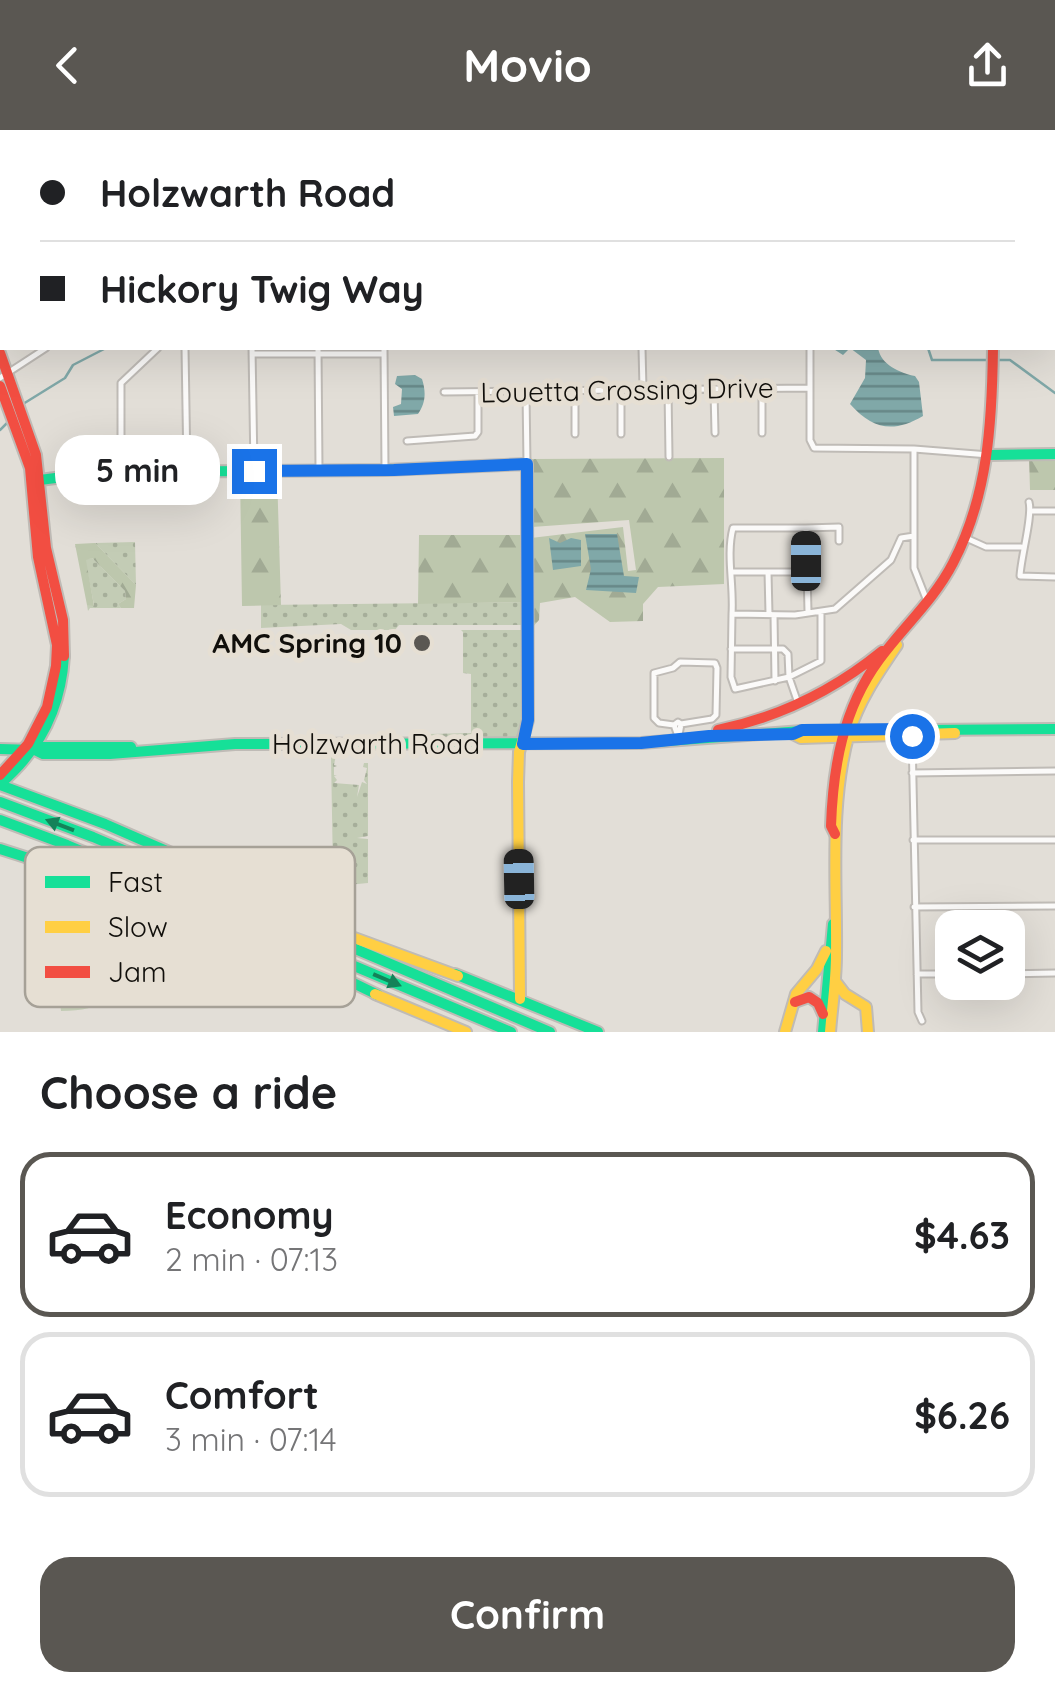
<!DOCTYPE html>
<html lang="en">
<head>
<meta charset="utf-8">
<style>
	:root { --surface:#fff; --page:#f6f6f6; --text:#202124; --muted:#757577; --line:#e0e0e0; --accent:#5a5752 }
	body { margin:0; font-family:Quicksand,sans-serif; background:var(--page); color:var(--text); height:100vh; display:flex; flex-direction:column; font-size:38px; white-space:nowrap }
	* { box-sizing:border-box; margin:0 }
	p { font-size:32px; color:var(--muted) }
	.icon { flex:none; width:55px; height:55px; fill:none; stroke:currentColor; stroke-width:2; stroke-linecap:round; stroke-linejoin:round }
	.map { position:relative; height:902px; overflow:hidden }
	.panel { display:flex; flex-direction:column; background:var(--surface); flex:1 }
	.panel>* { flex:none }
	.banner { position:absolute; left:0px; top:0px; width:1055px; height:220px; box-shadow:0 10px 40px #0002; display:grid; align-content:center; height:220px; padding:0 40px; background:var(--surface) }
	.buttons { position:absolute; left:935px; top:780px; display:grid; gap:20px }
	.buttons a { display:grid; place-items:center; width:90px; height:90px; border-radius:20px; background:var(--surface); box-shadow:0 10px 40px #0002; font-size:50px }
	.end { position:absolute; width:45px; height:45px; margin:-22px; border:12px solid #1a73e8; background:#fff; box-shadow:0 0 0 5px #fff }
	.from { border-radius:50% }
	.bubble { position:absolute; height:70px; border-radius:30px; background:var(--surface); box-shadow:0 10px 40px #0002; font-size:32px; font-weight:800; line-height:70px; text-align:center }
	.car { position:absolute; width:30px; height:60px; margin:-30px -15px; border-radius:12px; box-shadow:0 0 8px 2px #0007; background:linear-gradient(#222 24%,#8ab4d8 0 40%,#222 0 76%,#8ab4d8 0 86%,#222 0) }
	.banner b { display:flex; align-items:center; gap:35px; height:95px; font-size:38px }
	.banner b+b { border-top:2px solid var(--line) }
	.banner i { width:25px; height:25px; background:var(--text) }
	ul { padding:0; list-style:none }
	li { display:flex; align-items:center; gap:30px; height:165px; margin:0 20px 15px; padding:0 20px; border:5px solid var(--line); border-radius:30px }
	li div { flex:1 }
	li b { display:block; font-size:38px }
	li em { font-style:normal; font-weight:800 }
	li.current { border-color:var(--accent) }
	li>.icon { width:90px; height:90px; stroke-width:1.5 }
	h2 { padding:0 40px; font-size:45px; line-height:120px }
	.cta { display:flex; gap:20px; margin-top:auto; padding:20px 40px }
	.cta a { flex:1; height:115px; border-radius:30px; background:var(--accent); color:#fff; font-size:40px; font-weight:800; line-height:115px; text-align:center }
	header { display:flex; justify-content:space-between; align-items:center; height:130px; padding:0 40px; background:var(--accent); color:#fff; font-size:45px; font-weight:800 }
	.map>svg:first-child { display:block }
	.grass { fill:url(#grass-dots) }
	.forest { fill:url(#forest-firs) }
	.garden { fill:#c3ccb5 }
	.water { fill:url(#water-rules) }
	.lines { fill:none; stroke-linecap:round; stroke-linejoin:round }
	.stream { stroke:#80a8a8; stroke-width:2.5 }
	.street-casing { stroke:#bfbbb6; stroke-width:9 }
	.fast-casing { stroke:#bfbbb6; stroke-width:14 }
	.slow-casing { stroke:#bfbbb6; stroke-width:14 }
	.jam-casing { stroke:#bfbbb6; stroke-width:14 }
	.street { stroke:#fbfaf9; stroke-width:5 }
	.fast { stroke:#16e098; stroke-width:10 }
	.slow { stroke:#ffcf43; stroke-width:10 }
	.jam { stroke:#f24e42; stroke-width:10 }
	.oneway { fill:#148259 }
	.route { stroke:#1a73e8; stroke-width:12 }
	.poi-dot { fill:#5a5752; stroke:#e6dfd3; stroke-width:4 }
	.labels { text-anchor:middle; stroke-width:10; stroke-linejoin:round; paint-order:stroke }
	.street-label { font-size:28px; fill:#110f0b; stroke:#e6dfd3 }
	.poi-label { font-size:28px; font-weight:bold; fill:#110f0b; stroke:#e6dfd3; text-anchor:end }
	.key { fill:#e6dfd3; stroke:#a6a197; stroke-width:2.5 }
	.key-label { font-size:28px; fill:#110f0b }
</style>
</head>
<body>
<header><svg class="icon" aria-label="back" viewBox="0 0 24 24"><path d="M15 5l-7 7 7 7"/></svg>Movio<svg class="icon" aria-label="share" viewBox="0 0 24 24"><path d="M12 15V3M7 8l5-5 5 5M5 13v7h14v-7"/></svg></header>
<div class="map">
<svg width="1055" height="902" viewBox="0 0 1055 902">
	<defs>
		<pattern id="grass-dots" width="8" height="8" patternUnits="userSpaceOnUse" patternTransform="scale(2.5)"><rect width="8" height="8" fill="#c3ccb5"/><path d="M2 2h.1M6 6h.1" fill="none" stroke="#a6ae9a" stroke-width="1.8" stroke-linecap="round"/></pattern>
		<pattern id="forest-firs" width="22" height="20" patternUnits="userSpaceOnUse" patternTransform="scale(2.5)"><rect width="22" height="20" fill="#bdc7ad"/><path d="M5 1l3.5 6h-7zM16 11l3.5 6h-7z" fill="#a1aa94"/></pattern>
		<pattern id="water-rules" width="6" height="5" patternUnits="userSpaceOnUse" patternTransform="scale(2.5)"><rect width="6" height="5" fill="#80a8a8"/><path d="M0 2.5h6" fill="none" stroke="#678787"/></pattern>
	</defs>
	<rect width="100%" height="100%" fill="#e2ded7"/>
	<path class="grass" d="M135 412 136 455 95 413Z
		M92 428 125 461 126 469 118 474 121 478H90L88 481 87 475H94L85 429Z
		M526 472 524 495H399L395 500H351L341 494 261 498V475Z
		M461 500H525L527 579 518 607H425L427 601 428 604 471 603V544L463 543V502Z
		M331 619 337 620 334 635 337 636 334 637V645L337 646H334L337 650 334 653 359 655 357 667 362 652 367 654 364 650 367 638 363 637 364 633H368V706L357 708 368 709V753L337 756V790L294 772 293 768 292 743 329 745 333 741 331 627 328 626Z"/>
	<path class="forest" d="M1029 327 1055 328V360H1030Z
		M724 328V454L658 457 643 474V491L610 492 575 467 540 473 539 490 531 499V408L623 397 628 441 636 440 629 390 532 397V329Z
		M277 343 281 475 242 476 240 344Z
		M419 405H525L526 472 418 474Z
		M95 413 136 455 134 478H121L118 474 126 469 125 461 92 428 86 430 94 476 87 475 75 414Z"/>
	<path class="garden" d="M59 822 114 823C122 868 103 881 61 881L57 847Z"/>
	<path class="water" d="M832 218H878C881 235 900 243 915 246L919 252 923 286C894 303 873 300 850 274L865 248 866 230 850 218 843 225Z
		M415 245 422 249C426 261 426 273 418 284L394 286 393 277 401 274 402 259 395 254 397 246Z
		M585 404H617L624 446 639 447 636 463 586 460 591 439Z
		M549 408 560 413 571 408 581 410V436L553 440Z"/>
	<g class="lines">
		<path class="stream" d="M928 218 932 230H989
			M997 230H1010L1055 263
			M23 274 65 248 73 235 106 218
			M0 300 11 289"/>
		<g class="street-casing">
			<path id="street" d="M224 0V2
				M451 0 464 2
				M773 0 777 2
				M481 2V0
				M526 2V0
				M0 46H2
				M0 98H2
				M0 167H2
				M185 218 187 339
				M252 218 254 339
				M318 218 319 339
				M384 218 385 339
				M642 218 643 259
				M810 218V310L814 318 914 319 989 325
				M252 224H384
				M0 248 46 218
				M668 260 669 327
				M714 261 715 303
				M762 261V303
				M444 262 810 258
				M526 262 527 334
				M575 262V304
				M621 262V304
				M407 311 475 306 478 302V262
				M914 320V438L927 471
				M121 341V253L158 218
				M1029 372C1033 386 1021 426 1020 446L1055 447
				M1033 381H1055
				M806 398 839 397V411
				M966 408 986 417H1021
				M731 442H805
				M768 442 769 484
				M732 484C734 455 726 425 733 398H806L808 482
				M774 485 775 551
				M731 519H783L788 524 789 547 821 531V482
				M798 573 789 547 735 559 731 547 732 484 795 485 835 479 891 430 901 408 914 406
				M674 595 659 593 654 588V543L673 538 680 532 715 533 717 538 716 585 712 589 681 594
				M679 605 681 594 678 592 674 595 679 609
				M912 606 918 882 922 891
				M912 643 1055 641
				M913 710H1055
				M914 777 1055 776
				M917 844H952
				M1008 844 1055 843"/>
		</g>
		<g class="fast-casing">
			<path id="fast" d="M991 0V2
				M989 325 1055 324
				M32 351 102 342 385 340 527 334V373
				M0 619 35 620 43 624H110L235 614 641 613 802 601 1055 599
				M35 620 43 617H131
				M0 654C40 620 61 578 64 526
				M0 655 105 694 348 800
				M0 672 93 707 550 902
				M0 690 67 715 511 902
				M0 719 113 755 278 822
				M209 783 378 865
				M455 844 598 902
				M823 902 833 794"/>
		</g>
		<g class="slow-casing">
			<path id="slow" d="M793 604 801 608 955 603
				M338 802 458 846
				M835 851 845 864 866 877 868 902
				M375 864 466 902
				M520 869 518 652 519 622 528 590 527 373
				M785 902 796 864 817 839 826 821
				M830 902C832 877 836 851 836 825 837 752 829 674 849 603 859 570 878 543 897 515"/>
		</g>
		<g class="jam-casing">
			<path id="jam" d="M0 223 36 325 46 418 63 490 64 526
				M0 256 30 338 38 427 57 515 56 536 47 577 28 614 0 645
				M718 600C780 587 833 561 882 521
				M835 704 831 696C833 637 843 579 879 530 903 497 934 470 953 433 988 366 992 293 993 218
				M795 872 809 867 818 873 823 884"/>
		</g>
		<use href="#street" class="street"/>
		<use href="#fast" class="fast"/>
		<use href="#slow" class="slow"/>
		<use href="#jam" class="jam"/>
	</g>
	<defs><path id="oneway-solid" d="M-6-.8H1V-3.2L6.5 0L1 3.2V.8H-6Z" transform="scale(2.5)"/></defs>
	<g class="oneway">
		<use href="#oneway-solid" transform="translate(60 695) rotate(-159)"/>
		<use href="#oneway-solid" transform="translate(387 850) rotate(23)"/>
	</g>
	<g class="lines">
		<path class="route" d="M254 341 394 340 527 334 528 590 523 614 641 613 709 606 793 604 802 600 912 599V606"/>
	</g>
	<circle class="poi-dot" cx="422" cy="513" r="10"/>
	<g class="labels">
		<g class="street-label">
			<text transform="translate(627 260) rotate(-1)" y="10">Louetta Crossing Drive</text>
			<text x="376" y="624">Holzwarth Road</text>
		</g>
		<g class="poi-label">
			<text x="402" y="523">AMC Spring 10</text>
		</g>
	</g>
	<rect x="25" y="717" width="330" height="160" rx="15" class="key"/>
	<rect x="45" y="746" width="45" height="12" fill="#16e098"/>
	<rect x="45" y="791" width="45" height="12" fill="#ffcf43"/>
	<rect x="45" y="836" width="45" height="12" fill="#f24e42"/>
	<g class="key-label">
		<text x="108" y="762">Fast</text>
		<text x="108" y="807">Slow</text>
		<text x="108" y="852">Jam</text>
	</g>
</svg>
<div class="buttons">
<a><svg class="icon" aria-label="layers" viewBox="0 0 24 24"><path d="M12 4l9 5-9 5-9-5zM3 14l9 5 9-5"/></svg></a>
</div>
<i class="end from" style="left:912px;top:606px"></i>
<i class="end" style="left:254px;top:341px"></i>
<div class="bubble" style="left:55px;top:305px;width:165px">5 min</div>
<i class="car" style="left:806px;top:431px;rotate:0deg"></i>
<i class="car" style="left:519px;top:749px;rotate:359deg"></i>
<div class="banner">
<b><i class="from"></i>Holzwarth Road</b>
<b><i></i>Hickory Twig Way</b>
</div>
</div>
<section class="panel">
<h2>Choose a ride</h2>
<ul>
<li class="current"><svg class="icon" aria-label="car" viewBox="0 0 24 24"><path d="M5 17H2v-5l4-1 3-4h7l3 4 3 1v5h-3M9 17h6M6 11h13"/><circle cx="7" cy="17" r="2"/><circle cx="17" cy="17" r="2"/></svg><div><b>Economy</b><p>2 min · 07:13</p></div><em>$4.63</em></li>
<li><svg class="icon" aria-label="car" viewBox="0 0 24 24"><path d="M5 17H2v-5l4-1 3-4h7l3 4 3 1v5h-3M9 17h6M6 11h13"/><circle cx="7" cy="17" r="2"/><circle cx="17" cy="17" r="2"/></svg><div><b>Comfort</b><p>3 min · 07:14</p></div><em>$6.26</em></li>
</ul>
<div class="cta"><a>Confirm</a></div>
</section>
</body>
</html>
